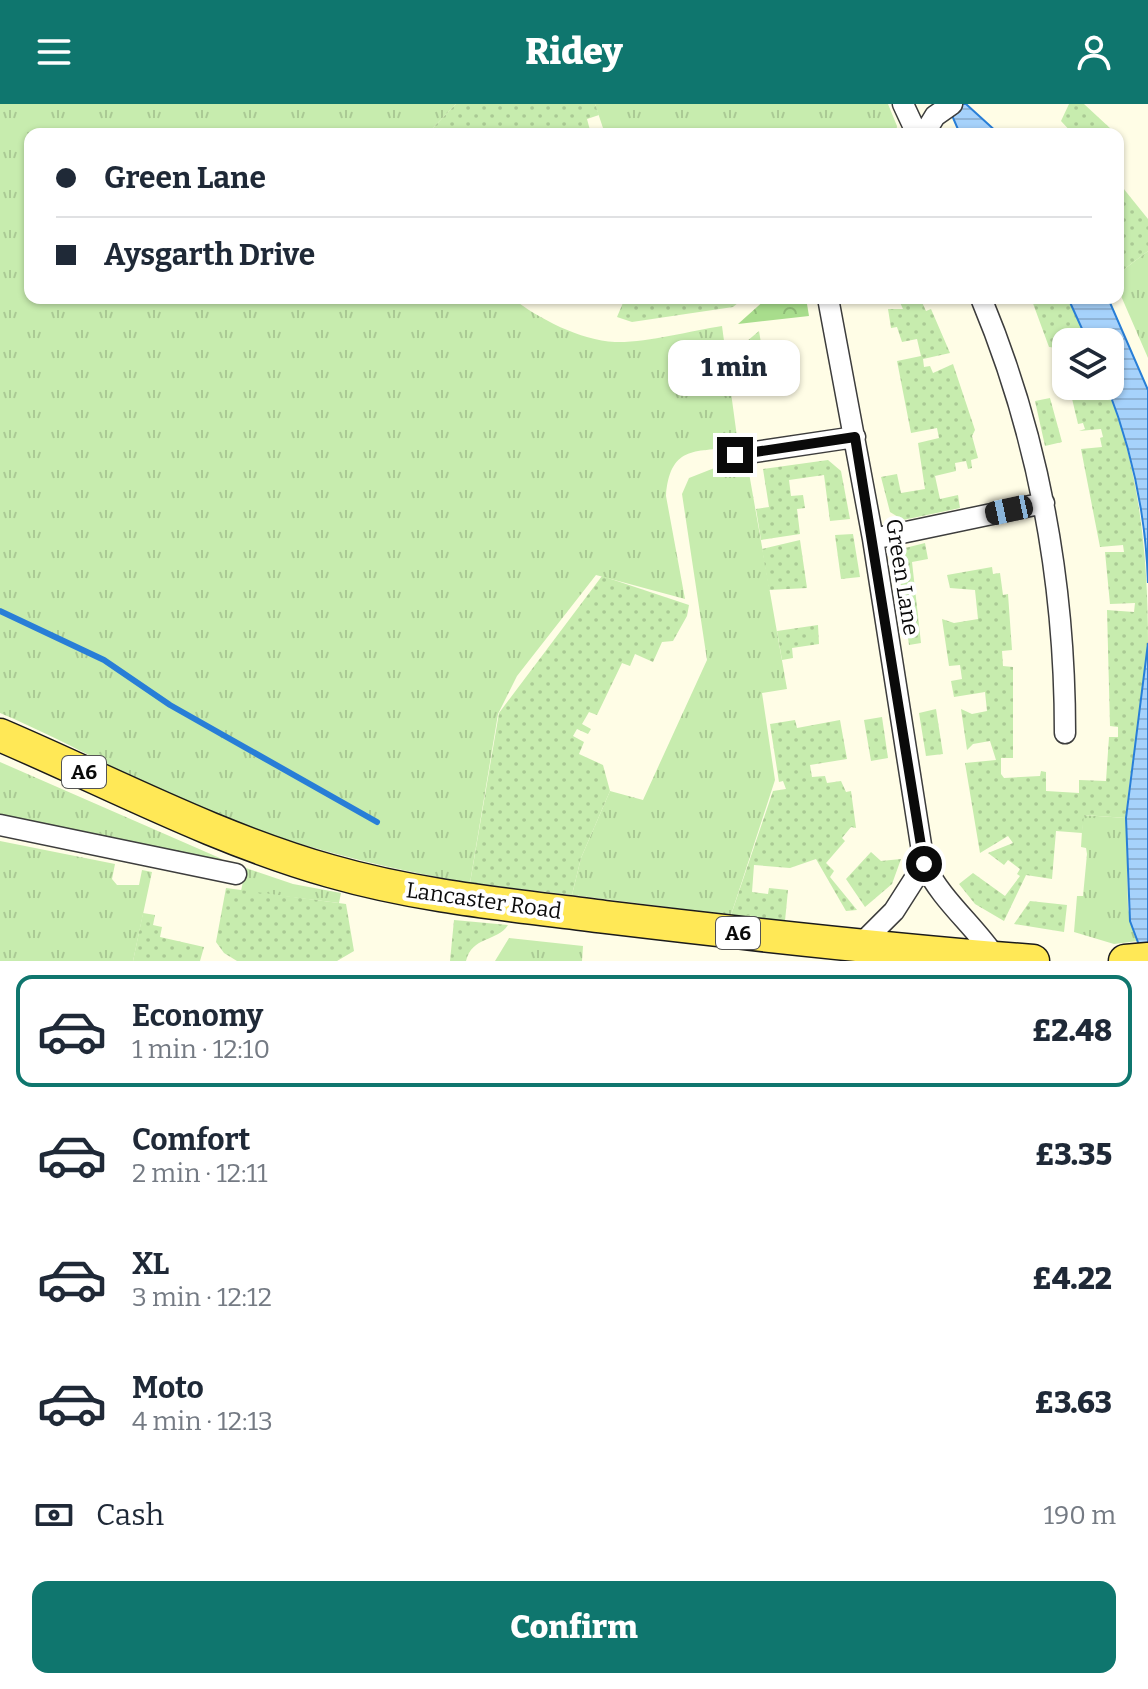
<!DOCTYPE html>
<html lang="en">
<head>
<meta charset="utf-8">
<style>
	:root { --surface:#fff; --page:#f2f2f3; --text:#1f2937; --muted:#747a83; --line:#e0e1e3; --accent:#0f766e }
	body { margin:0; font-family:Bitter,serif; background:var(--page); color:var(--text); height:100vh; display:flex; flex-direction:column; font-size:30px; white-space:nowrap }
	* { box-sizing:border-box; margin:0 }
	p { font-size:26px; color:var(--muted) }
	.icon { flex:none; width:44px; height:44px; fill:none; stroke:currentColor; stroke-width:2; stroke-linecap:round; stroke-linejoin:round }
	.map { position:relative; height:857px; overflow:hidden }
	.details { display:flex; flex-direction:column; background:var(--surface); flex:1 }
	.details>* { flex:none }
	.hud { position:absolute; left:24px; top:24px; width:1100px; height:176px; border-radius:16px; box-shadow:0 2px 6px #0004; display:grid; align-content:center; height:176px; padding:0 32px; background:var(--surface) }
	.fabs { position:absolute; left:1052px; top:224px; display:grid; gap:16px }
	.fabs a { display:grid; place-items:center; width:72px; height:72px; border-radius:16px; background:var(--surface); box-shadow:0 2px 6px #0004; font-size:40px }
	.end { position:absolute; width:36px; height:36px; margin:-18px; border:10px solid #0a0a0a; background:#fff; box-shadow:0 0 0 4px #fff }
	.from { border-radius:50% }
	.bubble { position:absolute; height:56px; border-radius:16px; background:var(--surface); box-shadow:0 2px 6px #0004; font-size:26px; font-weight:800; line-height:56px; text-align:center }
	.car { position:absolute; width:24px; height:48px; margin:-24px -12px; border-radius:10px; box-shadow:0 0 6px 2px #0007; background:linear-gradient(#222 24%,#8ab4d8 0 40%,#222 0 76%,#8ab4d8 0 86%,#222 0) }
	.hud b { display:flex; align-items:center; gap:28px; height:76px; font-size:30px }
	.hud b+b { border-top:2px solid var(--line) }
	.hud i { width:20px; height:20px; background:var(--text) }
	ul { padding:14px 0 0; list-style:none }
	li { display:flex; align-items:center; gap:24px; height:112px; margin:0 16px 12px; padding:0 16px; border:4px solid transparent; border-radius:16px }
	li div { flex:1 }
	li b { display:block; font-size:30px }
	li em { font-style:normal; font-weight:800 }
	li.on { border-color:var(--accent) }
	li>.icon { width:72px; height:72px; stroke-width:1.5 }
	.pay { display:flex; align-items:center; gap:20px; height:88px; padding:0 32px; font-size:30px }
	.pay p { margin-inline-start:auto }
	.primary-button { display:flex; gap:16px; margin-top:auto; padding:16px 32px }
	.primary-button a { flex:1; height:92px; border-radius:16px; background:var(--accent); color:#fff; font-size:32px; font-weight:800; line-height:92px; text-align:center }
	header { display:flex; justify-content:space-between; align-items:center; height:104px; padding:0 32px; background:var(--accent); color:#fff; font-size:36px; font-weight:800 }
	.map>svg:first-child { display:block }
	.grass { fill:url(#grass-tufts) }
	.forest { fill:url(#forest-crowns) }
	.park { fill:url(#park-dots) }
	.water { fill:url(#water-rules); stroke:#287ed7; stroke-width:2 }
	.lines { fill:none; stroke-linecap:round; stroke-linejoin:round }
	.stream { stroke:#287ed7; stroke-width:6 }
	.minor-casing { stroke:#3d3d3d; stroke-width:23 }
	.primary-casing { stroke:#1b1b1b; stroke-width:35 }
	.minor { stroke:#fff; stroke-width:20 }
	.primary { stroke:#ffe856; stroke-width:32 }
	.route { stroke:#0a0a0a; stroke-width:10 }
	.labels { text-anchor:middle; stroke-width:8; stroke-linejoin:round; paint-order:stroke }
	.shield { fill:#fff; stroke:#545454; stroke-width:2 }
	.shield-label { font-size:20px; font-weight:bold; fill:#0a0a0a }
	.street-label { font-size:22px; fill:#0a0a0a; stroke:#fff }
</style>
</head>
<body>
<header><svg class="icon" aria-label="menu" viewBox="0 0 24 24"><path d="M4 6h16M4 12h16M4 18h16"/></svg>Ridey<svg class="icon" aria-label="person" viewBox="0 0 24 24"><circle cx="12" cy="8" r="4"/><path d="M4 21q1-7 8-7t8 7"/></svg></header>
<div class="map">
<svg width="1148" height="857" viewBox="0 0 1148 857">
	<defs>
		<pattern id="grass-tufts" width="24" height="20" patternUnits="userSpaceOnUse" patternTransform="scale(2)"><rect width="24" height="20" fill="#c7ecae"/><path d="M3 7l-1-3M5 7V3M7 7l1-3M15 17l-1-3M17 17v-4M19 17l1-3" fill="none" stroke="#aac994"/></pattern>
		<pattern id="forest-crowns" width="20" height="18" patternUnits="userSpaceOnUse" patternTransform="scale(2)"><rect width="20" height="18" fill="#a8dd8c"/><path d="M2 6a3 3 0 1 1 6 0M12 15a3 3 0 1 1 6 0" fill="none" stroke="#8fbc77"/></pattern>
		<pattern id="park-dots" width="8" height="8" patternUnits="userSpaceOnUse" patternTransform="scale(2)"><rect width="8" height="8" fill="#c7ecae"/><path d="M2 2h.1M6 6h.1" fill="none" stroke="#aac994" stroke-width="1.8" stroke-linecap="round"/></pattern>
		<pattern id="water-rules" width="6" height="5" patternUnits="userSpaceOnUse" patternTransform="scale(2)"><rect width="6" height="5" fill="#a6d2fb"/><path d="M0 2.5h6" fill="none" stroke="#8eb3d6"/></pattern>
	</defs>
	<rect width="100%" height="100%" fill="#fffde6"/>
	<path class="grass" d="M0 0H456L427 30H30V194H512C539 215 580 236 615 238 646 239 690 227 722 222L737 333 734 344C693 347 670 343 666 392L685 495 596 471 517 572 498 610 470 779C370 762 275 737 182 696 120 669 62 635 0 609Z
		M595 0H888L897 22 896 30H605Z
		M1148 147V254L1118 185V170Z
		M717 363H742L749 369 787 585 762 589 775 676 731 811 572 791 581 754 610 687 643 696 707 556 682 390 689 374Z
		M0 658 222 755 220 759 0 712Z
		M1083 711 1126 714 1128 805 1138 837 1114 840 1074 828 1077 792H1083L1087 750 1086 744 1081 743Z
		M0 737 115 760 112 775 117 781H139L142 766 152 768 133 857H0Z
		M246 764 293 780 341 789 339 799 241 787Z
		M509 834 583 842 582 857H495Z"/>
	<path class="forest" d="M767 194H806L809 212 738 220Z"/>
	<path class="park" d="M456 0H595L599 11 587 15 591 30H427Z
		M1069 0H1084L1111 25 1105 30H1073L1061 17Z
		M1119 79 1148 115V147L1118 170Z
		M625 194H744L733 203 632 218 617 213Z
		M898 194H924L921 196 926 207 931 205 950 249 923 255 924 263 930 262 933 269 953 260 975 326 972 332 978 354 971 356 972 364 968 365 966 357 955 359 956 367 935 372 940 395 958 391 960 404 903 416 890 408 881 373 897 370 901 389 925 385 918 339 939 334 937 324 911 329 897 257 921 252 917 235 902 238 897 223 891 224 888 205H903Z
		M1031 194H1068L1088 238H1066L1063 275 1061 255 1054 257 1053 253 1059 248 1058 244 1049 243Z
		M759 227 761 239 768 238 771 257 762 258 763 267 733 270 728 240 746 238Z
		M1069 282H1107C1139 364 1148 450 1148 538 1145 597 1130 655 1126 714L1084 711 1082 729 1056 727 1052 775 1026 771 1004 817 975 800 959 780 973 769 1005 792 1020 772 1017 770 1020 765 1008 756 1004 761 988 749 1013 739 1008 732 980 749 965 659 996 656 990 637 973 640 967 646 961 605 972 610 987 607 985 588 954 593 951 577 962 575 960 561 949 562 942 515 954 519 978 515 975 486 950 484 947 471 992 463 993 470 1000 469 1003 491 1008 490 1012 546 1002 547 1003 562 1013 563V654H1001V670L1004 674 1040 672 1041 667 1046 668V687L1079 689V676L1106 677 1109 633H1118V623L1110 622 1107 506 1134 508 1135 499 1110 500 1105 448H1124L1123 441 1100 443 1081 345 1102 343 1100 334 1103 333 1101 325 1079 327 1085 325 1083 319 1078 320Z
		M1050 294 1062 338 1045 342 1035 297Z
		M828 356 841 367 850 415 830 417 824 371 789 376 791 392 803 391 805 404 797 405 800 430 761 436 756 405 769 403 763 365Z
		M853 430 860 473 841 475 835 431Z
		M800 436 807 484 769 486 762 445Z
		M925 439 928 455 912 458 921 539 909 541 897 454 905 444Z
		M602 472 689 501 687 512 673 537 662 538 653 558 635 550 630 562 622 559 597 611 589 608 582 620 591 625 588 630 577 625 573 632 584 638 579 650 603 661 610 687 581 754 572 791 470 779 499 609Z
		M818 521 819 540 792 544 793 554 782 556 777 527Z
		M936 605 943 650 926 652 919 609Z
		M882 613 888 654 871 657 864 616Z
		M795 616 797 624 840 616 847 655 810 661 812 673 825 672 827 679 841 677 846 688 851 687 856 724 851 723 842 734 845 737 826 759 834 767 830 773 857 806 846 807 816 755 790 764 754 761 752 788 768 790 769 784 788 786 785 817 731 811 773 687 786 685 783 677 779 678 770 620Z
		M871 748 881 757 901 755 892 780 865 803 846 775Z
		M226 784 346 800 354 847 337 857H237L224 849 216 838Z
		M1030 797 1067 801 1064 828 1014 820Z
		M143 809 155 811 153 821 162 823 160 833 204 843 200 857H133Z
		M454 816 508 821C497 838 472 832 466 857H450Z"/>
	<path class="water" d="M942 0H966L999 30H960L951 9Z
		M1068 194H1108L1148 286V479C1146 410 1132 346 1107 282H1110V238H1088Z
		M1148 539V857H1145L1130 817 1126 714Z"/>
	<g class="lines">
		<path class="stream" d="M0 507 104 556 170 601 377 718"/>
		<g class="minor-casing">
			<path id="minor" d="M903 0 917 30
				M924 30 935 12 952 0
				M828 194 873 435 924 760C942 797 974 821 996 854
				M981 194C1039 333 1065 479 1065 629
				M735 351 855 333
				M873 435 1044 399
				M0 721 236 770
				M859 842 894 807 924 760"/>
		</g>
		<g class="primary-casing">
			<path id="primary" d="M0 631C110 678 214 734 330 767 420 793 512 801 605 813 747 830 889 846 1033 857
				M1125 857 1148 855"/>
		</g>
		<use href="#minor" class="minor"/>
		<use href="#primary" class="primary"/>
	</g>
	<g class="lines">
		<path class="route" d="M735 351 855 333 924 760"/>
	</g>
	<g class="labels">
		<g class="shield">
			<rect x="62" y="652" width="44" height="32" rx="6"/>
			<rect x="716" y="813" width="44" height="32" rx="6"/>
		</g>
		<g class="shield-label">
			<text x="84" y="675">A6</text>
			<text x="738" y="836">A6</text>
		</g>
		<g class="street-label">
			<text transform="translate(903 473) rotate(81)" y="8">Green Lane</text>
			<text transform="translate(484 796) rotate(8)" y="8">Lancaster Road</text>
		</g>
	</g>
</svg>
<div class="fabs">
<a><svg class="icon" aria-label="layers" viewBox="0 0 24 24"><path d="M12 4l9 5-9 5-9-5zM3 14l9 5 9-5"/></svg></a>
</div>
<i class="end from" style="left:924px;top:760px"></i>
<i class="end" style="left:735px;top:351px"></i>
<div class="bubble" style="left:668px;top:236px;width:132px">1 min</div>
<i class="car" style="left:1009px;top:406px;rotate:258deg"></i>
<div class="hud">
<b><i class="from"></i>Green Lane</b>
<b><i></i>Aysgarth Drive</b>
</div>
</div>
<section class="details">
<ul>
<li class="on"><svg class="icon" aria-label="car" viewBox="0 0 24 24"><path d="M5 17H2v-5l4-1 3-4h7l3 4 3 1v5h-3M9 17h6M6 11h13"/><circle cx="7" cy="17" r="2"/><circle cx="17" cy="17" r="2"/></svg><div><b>Economy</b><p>1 min · 12:10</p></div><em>£2.48</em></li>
<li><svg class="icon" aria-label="car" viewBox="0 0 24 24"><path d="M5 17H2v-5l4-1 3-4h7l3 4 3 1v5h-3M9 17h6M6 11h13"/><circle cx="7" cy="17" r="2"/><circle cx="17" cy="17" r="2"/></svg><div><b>Comfort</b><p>2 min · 12:11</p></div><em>£3.35</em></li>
<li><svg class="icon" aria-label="car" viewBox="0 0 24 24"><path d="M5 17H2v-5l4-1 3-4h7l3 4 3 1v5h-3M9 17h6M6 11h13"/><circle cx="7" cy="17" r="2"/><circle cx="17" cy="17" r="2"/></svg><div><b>XL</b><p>3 min · 12:12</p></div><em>£4.22</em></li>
<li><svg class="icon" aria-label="car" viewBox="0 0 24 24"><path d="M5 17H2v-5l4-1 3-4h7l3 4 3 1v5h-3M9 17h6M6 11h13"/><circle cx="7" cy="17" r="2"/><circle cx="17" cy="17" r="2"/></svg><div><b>Moto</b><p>4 min · 12:13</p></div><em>£3.63</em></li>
</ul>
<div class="pay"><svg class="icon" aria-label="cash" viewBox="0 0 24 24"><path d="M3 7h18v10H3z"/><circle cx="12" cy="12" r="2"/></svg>Cash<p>190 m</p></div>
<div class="primary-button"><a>Confirm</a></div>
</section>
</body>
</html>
